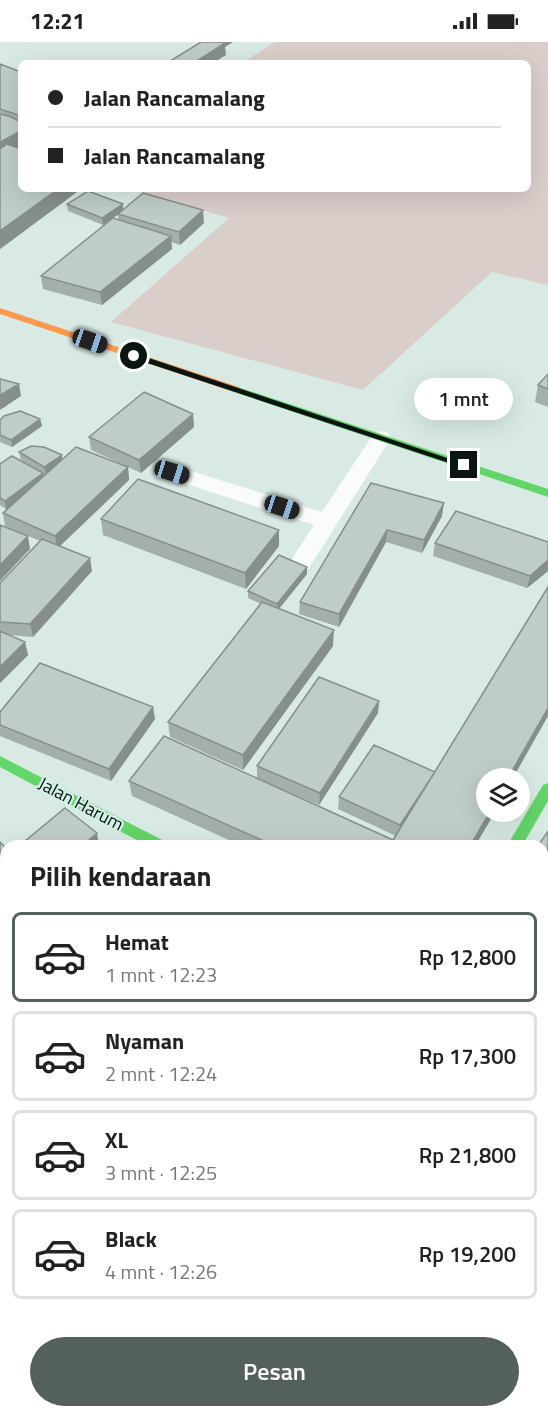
<!DOCTYPE html>
<html lang="id">
<head>
<meta charset="utf-8">
<style>
	:root { --surface:#fff; --page:#f2f2f2; --text:#222; --muted:#767676; --line:#e0e0e0; --accent:#53605c }
	body { margin:0; font-family:"Titillium Web",sans-serif; background:var(--page); color:var(--text); height:100vh; display:flex; flex-direction:column; font-size:22px; white-space:nowrap }
	* { box-sizing:border-box; margin:0 }
	p { font-size:20px; color:var(--muted) }
	.icon { flex:none; width:33px; height:33px; fill:none; stroke:currentColor; stroke-width:2; stroke-linecap:round; stroke-linejoin:round }
	.map { position:relative; flex:1; overflow:hidden }
	.panel { position:absolute; left:0px; top:798px; width:549px; height:578px; display:flex; flex-direction:column; background:var(--surface); border-radius:18px 18px 0 0; box-shadow:0 6px 24px #0002 }
	.panel>* { flex:none }
	.banner { position:absolute; left:18px; top:18px; width:513px; height:132px; border-radius:9px; box-shadow:0 6px 24px #0002; display:grid; align-content:center; height:132px; padding:0 30px; background:var(--surface) }
	.buttons { position:absolute; left:476px; top:726px; display:grid; gap:12px }
	.buttons a { display:grid; place-items:center; width:54px; height:54px; border-radius:50%; background:var(--surface); box-shadow:0 6px 24px #0002; font-size:30px }
	.end { position:absolute; width:27px; height:27px; margin:-14px; border:8px solid #0b1613; background:#fff; box-shadow:0 0 0 3px #fff }
	.from { border-radius:50% }
	.bubble { position:absolute; height:42px; border-radius:21px; background:var(--surface); box-shadow:0 6px 24px #0002; font-size:20px; font-weight:600; line-height:42px; text-align:center }
	.car { position:absolute; width:18px; height:36px; margin:-18px -9px; border-radius:8px; box-shadow:0 0 4px 2px #0007; background:linear-gradient(#222 24%,#8ab4d8 0 40%,#222 0 76%,#8ab4d8 0 86%,#222 0) }
	.banner b { display:flex; align-items:center; gap:21px; height:57px; font-size:22px }
	.banner b+b { border-top:2px solid var(--line) }
	.banner i { width:15px; height:15px; background:var(--text) }
	ul { padding:0; list-style:none }
	li { display:flex; align-items:center; gap:18px; height:90px; margin:0 12px 9px; padding:0 18px; border:3px solid var(--line); border-radius:9px }
	li div { flex:1 }
	li b { display:block; font-size:22px }
	li em { font-style:normal; font-weight:600 }
	li.on { border-color:var(--accent) }
	li>.icon { width:54px; height:54px; stroke-width:1.5 }
	h2 { padding:0 30px; font-size:27px; line-height:72px }
	.action { display:flex; gap:12px; margin-top:auto; padding:12px 30px }
	.action a { flex:1; height:69px; border-radius:36px; background:var(--accent); color:#fff; font-size:24px; font-weight:600; line-height:69px; text-align:center }
	.status { display:flex; justify-content:space-between; align-items:center; height:42px; padding:0 30px; background:var(--surface); direction:ltr }
	.status svg { height:16px; fill:currentColor }
	.map>svg:first-child { display:block }
	.green { fill:#dacecb }
	.lines { fill:none; stroke-linecap:round; stroke-linejoin:round }
	.lane { fill:#f9fcfb; fill-rule:evenodd }
	.street { fill:#f9fcfb; fill-rule:evenodd }
	.fast { fill:#63d668; fill-rule:evenodd }
	.slow { fill:#ff974d; fill-rule:evenodd }
	.wall { fill:#a4afab; fill-rule:evenodd }
	.shaded-wall { fill:#868f8b }
	.building { fill:#bfccc7; stroke:#868f8b; stroke-width:1.5 }
	.route { fill:#0b1613 }
	.labels { text-anchor:middle; stroke-width:4.5; stroke-linejoin:round; paint-order:stroke }
	.street-label { font-size:18px; fill:#0b1613; stroke:#d3f0e6 }
</style>
</head>
<body>
<div class="status"><b>12:21</b><svg viewBox="0 0 49 12"><path d="M0 12V9h3v3zM5 12V6h3v6zM10 12V3h3v9zM15 12V0h3v12zM26 1h20v11H26zM47 4h2v5h-2z"/></svg></div>
<div class="map">
<svg width="548" height="1375" viewBox="0 0 548 1375">
	<rect width="100%" height="100%" fill="#d9eae4"/>
	<path class="green" d="M275 0H548V243L492 230 363 348 111 280 229 176 130 147H528V21H242Z"/>
	<g class="lines">
		<path class="lane" d="M381 389 388 391 391 396 309 526 301 528 293 526 290 520 314 483 164 435 161 430 164 425 172 423 322 470 374 391Z"/>
		<path class="street" d="M6 907V945L0 947V909Z
			M543 1008 548 1010V1050L543 1048Z
			M6 1225V1275L0 1278V1227Z
			M548 1250V1301L543 1303V1252Z
			M82 1370H133L136 1375H84Z
			M266 1370H316L314 1375H263Z"/>
		<path class="fast" d="M235 344 548 447V455L231 349 230 347Z
			M0 714 166 800 168 804H148L0 725Z
			M548 741V759L522 804H507L543 743Z"/>
		<path class="slow" d="M0 266 239 345 240 347 239 349H231L0 272Z"/>
	</g>
	<path class="wall" d="M0 22 21 30V105L19 106 21 147H81L0 207Z
		M67 162 123 168 204 181 180 203 171 200 172 207 102 263 43 247 41 234 113 176 103 183 68 169ZM118 173V178L113 176Z
		M548 332V365L535 360 538 343Z
		M193 372 194 385 141 431 91 408 89 395Z
		M40 377 42 384 12 405 0 400V378Z
		M19 410 62 413V417L128 425 129 438 60 504 92 529 33 595 10 593 25 600 28 613 0 641V541L40 499 5 484 3 471 14 461 6 467 0 463V422L42 430 21 418Z
		M371 441 442 474 422 511 386 500 339 585 299 572 300 560Z
		M101 477 279 504 246 547 103 493Z
		M548 500V529L527 546 433 514 435 501Z
		M307 525V532L279 567 333 604 243 728 170 695 168 680 261 562 248 556V549Z
		M379 659 378 671 319 763 257 736V724Z
		M153 665 155 677 111 739 0 694V670Z
		M129 739 393 804H242L132 754Z
		M339 755 486 770H495L475 804H393V798L396 794 338 767Z
		M548 789V905L543 904V804Z
		M0 800 6 806V832L5 830 2 821 0 822Z
		M6 941V957L1 945Z
		M548 1000V1020L543 1017V1009Z
		M543 1029H548V1129L543 1125V1076L548 1071 543 1067Z
		M6 1047V1124L0 1119V1052Z
		M129 1370H163L158 1375H135Z"/>
	<path class="shaded-wall" d="M220 0H233L225 5 226 13 213 21H194Z
		M21 89V105L0 116V100Z
		M58 147H81L0 207V189Z
		M123 162V169L103 183 102 176Z
		M203 168 204 181 180 203 179 190Z
		M171 194 172 207 102 263 100 250Z
		M19 342 21 354 0 368V353Z
		M193 372 194 385 141 431 139 418Z
		M40 377 42 384 12 405 11 398Z
		M62 413 63 421 46 432 44 425Z
		M128 425 129 438 57 507 55 494Z
		M43 431 45 438 6 467 5 459Z
		M444 461 442 474 422 511 424 498Z
		M279 488V504L246 547 245 531Z
		M387 488 386 500 339 585V572Z
		M28 494 30 507 0 539V523Z
		M90 516 92 529 33 595 30 582Z
		M548 518V529L527 546 530 534Z
		M307 525V532L277 569V562Z
		M334 588 333 604 243 728V713Z
		M25 600 28 613 0 641V625Z
		M379 659 378 671 319 763 320 751Z
		M153 665 155 677 111 739 109 727Z
		M548 666V674L513 736H508Z
		M435 730 399 795 400 783Z
		M490 770H495L475 804H470Z
		M97 791 99 803 98 804H82Z
		M6 809V818L1 819 2 821 0 822V814Z
		M6 879V893L0 899V884Z
		M548 971V975L543 983V978Z
		M6 1022V1036L0 1041V1028Z
		M6 1205V1218L0 1224V1212Z
		M156 1370H163L158 1375H151Z
		M240 1370H246L241 1375H236Z"/>
	<path class="building" d="M201 0H221L225 1 194 21H167Z
		M0 22 21 30V74L0 67Z
		M0 72 9 74 21 80V89L0 100Z
		M7 102 21 107V147H58L0 189V107Z
		M88 149 123 162 102 176 67 162Z
		M143 151 203 168 179 190 118 172Z
		M113 176 171 194 100 250 41 234Z
		M548 332V347L538 343Z
		M0 337 19 342 0 353Z
		M144 350 193 372 139 418 89 395Z
		M20 369 40 377 11 398 0 393V378L4 374Z
		M31 404 44 405 62 413 44 425 19 410Z
		M76 405 128 425 55 494 3 471Z
		M12 414 43 431 5 459 0 456V422Z
		M138 437 279 488 245 531 101 477Z
		M371 441 444 461 424 498 387 488 339 572 300 560Z
		M456 469 548 500V518L530 534 435 501Z
		M0 483 28 494 0 523Z
		M42 497 90 516 30 582 0 580V541Z
		M279 513 307 525 277 562 248 549Z
		M548 545V666L508 736H486V770H490L470 804H406L393 798Z
		M262 560 334 588 243 713 168 680Z
		M0 589 25 600 0 625Z
		M40 621 153 665 109 727 0 683V670Z
		M319 635 379 659 320 751 257 724Z
		M164 694 393 798 391 804H275L129 739Z
		M374 703 435 730 400 783 339 755Z
		M65 766 97 791 82 804H19Z
		M548 789V832L543 829V804H538Z
		M0 800 6 806V809L0 814Z
		M6 815V823L1 819Z
		M543 841 548 844V893L543 892Z
		M6 844V879L0 884V850Z
		M543 904 548 906V971L543 978Z
		M6 941V949L1 945Z
		M1 957 6 961V1022L0 1028V958Z
		M548 1000V1007L545 1005Z
		M545 1027 548 1029V1058L543 1054V1029Z
		M6 1047V1116L4 1118 0 1114V1052Z
		M548 1071V1116L543 1112V1076Z
		M4 1129 6 1131V1205L0 1212V1133Z
		M0 1341 6 1347V1370H29L35 1375H0Z
		M132 1370H156L151 1375H138Z
		M171 1370H240L236 1375H166Z"/>
	<path class="route" d="M132 312H137L468 423 461 425 132 316Z"/>
	<g class="labels">
		<g class="street-label">
			<text transform="translate(81 762) rotate(28)" y="6">Jalan Harum</text>
		</g>
	</g>
</svg>
<div class="buttons">
<a><svg class="icon" aria-label="layers" viewBox="0 0 24 24"><path d="M12 4l9 5-9 5-9-5zM3 14l9 5 9-5"/></svg></a>
</div>
<i class="end from" style="left:134px;top:314px"></i>
<i class="end" style="left:464px;top:423px"></i>
<div class="bubble" style="left:414px;top:336px;width:99px">1 mnt</div>
<i class="car" style="left:90px;top:299px;rotate:109deg"></i>
<i class="car" style="left:172px;top:430px;rotate:107deg"></i>
<i class="car" style="left:282px;top:465px;rotate:108deg"></i>
<div class="banner">
<b><i class="from"></i>Jalan Rancamalang</b>
<b><i></i>Jalan Rancamalang</b>
</div>
<section class="panel">
<h2>Pilih kendaraan</h2>
<ul>
<li class="on"><svg class="icon" aria-label="car" viewBox="0 0 24 24"><path d="M5 17H2v-5l4-1 3-4h7l3 4 3 1v5h-3M9 17h6M6 11h13"/><circle cx="7" cy="17" r="2"/><circle cx="17" cy="17" r="2"/></svg><div><b>Hemat</b><p>1 mnt · 12:23</p></div><em>Rp 12,800</em></li>
<li><svg class="icon" aria-label="car" viewBox="0 0 24 24"><path d="M5 17H2v-5l4-1 3-4h7l3 4 3 1v5h-3M9 17h6M6 11h13"/><circle cx="7" cy="17" r="2"/><circle cx="17" cy="17" r="2"/></svg><div><b>Nyaman</b><p>2 mnt · 12:24</p></div><em>Rp 17,300</em></li>
<li><svg class="icon" aria-label="car" viewBox="0 0 24 24"><path d="M5 17H2v-5l4-1 3-4h7l3 4 3 1v5h-3M9 17h6M6 11h13"/><circle cx="7" cy="17" r="2"/><circle cx="17" cy="17" r="2"/></svg><div><b>XL</b><p>3 mnt · 12:25</p></div><em>Rp 21,800</em></li>
<li><svg class="icon" aria-label="car" viewBox="0 0 24 24"><path d="M5 17H2v-5l4-1 3-4h7l3 4 3 1v5h-3M9 17h6M6 11h13"/><circle cx="7" cy="17" r="2"/><circle cx="17" cy="17" r="2"/></svg><div><b>Black</b><p>4 mnt · 12:26</p></div><em>Rp 19,200</em></li>
</ul>
<div class="action"><a>Pesan</a></div>
</section>
</div>
</body>
</html>
